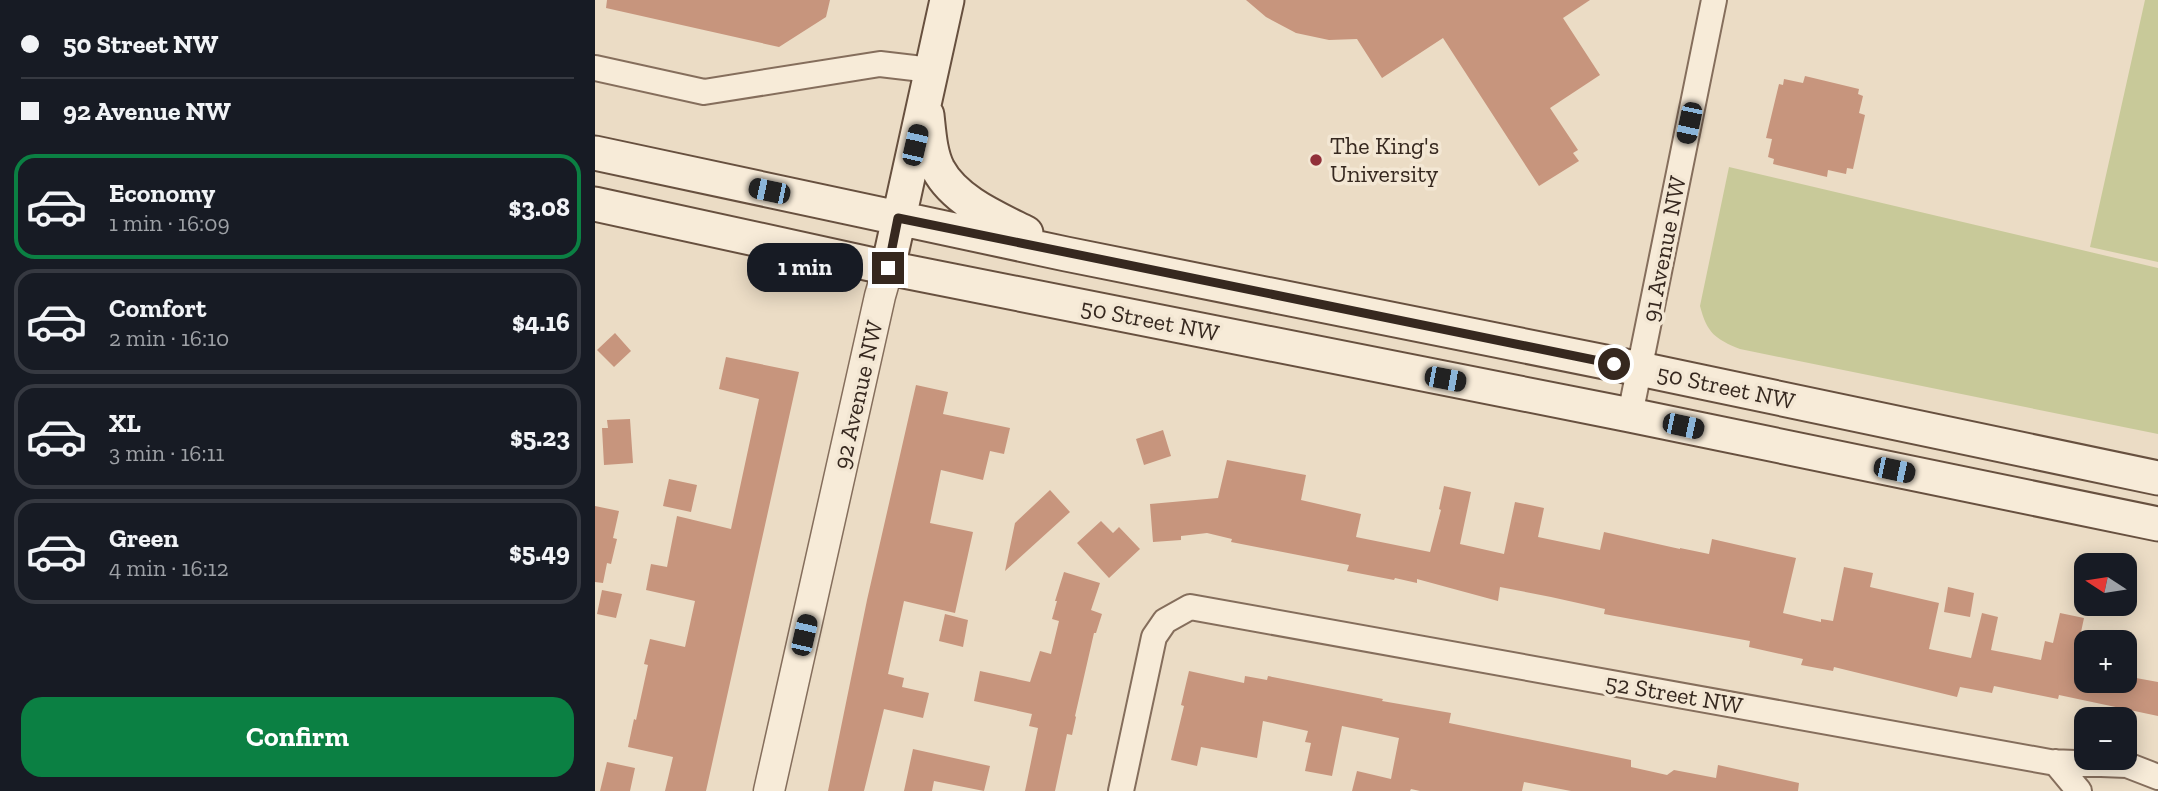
<!DOCTYPE html>
<html lang="en">
<head>
<meta charset="utf-8">
<style>
	:root { --surface:#171b24; --page:#242831; --text:#f1f3f6; --muted:#9ea1a6; --line:#363941; --accent:#0b8043 }
	body { margin:0; font-family:"Zilla Slab",serif; background:var(--page); color:var(--text); height:100vh; display:flex; flex-direction:column; font-size:26px; white-space:nowrap }
	* { box-sizing:border-box; margin:0 }
	p { font-size:23px; color:var(--muted) }
	.icon { flex:none; width:38px; height:38px; fill:none; stroke:currentColor; stroke-width:2; stroke-linecap:round; stroke-linejoin:round }
	.map { position:relative; flex:1; overflow:hidden }
	.sheet { display:flex; flex-direction:column; background:var(--surface); width:595px }
	.sheet>* { flex:none }
	.guide { display:grid; align-content:center; height:154px; padding:0 21px; background:var(--surface) }
	.needle { width:46px; rotate:282deg }
	.fabs { position:absolute; left:1479px; top:553px; display:grid; gap:14px }
	.fabs a { display:grid; place-items:center; width:63px; height:63px; border-radius:14px; background:var(--surface); box-shadow:0 4px 18px #0003; font-size:35px }
	.end { position:absolute; width:32px; height:32px; margin:-16px; border:9px solid #36281f; background:#fff; box-shadow:0 0 0 4px #fff }
	.from { border-radius:50% }
	.bubble { position:absolute; height:49px; border-radius:21px; background:var(--surface); box-shadow:0 4px 18px #0003; font-size:23px; font-weight:800; line-height:49px; text-align:center }
	.car { position:absolute; width:21px; height:42px; margin:-21px -10px; border-radius:9px; box-shadow:0 0 5px 2px #0007; background:linear-gradient(#222 24%,#8ab4d8 0 40%,#222 0 76%,#8ab4d8 0 86%,#222 0) }
	.guide b { display:flex; align-items:center; gap:24px; height:66px; font-size:26px }
	.guide b+b { border-top:2px solid var(--line) }
	.guide i { width:18px; height:18px; background:var(--text) }
	ul { padding:0; list-style:none }
	li { display:flex; align-items:center; gap:21px; height:105px; margin:0 14px 10px; padding:0 7px; border:4px solid var(--line); border-radius:21px }
	li div { flex:1 }
	li b { display:block; font-size:26px }
	li em { font-style:normal; font-weight:800 }
	li.active { border-color:var(--accent) }
	li>.icon { width:63px; height:63px; stroke-width:1.5 }
	.primary-button { display:flex; gap:14px; margin-top:auto; padding:14px 21px }
	.primary-button a { flex:1; height:80px; border-radius:21px; background:var(--accent); color:#fff; font-size:28px; font-weight:800; line-height:80px; text-align:center }
	main { display:flex; flex:1; min-height:0 }
	.map>svg:first-child { display:block }
	.green { fill:#c8c999 }
	.building { fill:#c7957d }
	.lines { fill:none; stroke-linecap:round; stroke-linejoin:round }
	.minor-casing { stroke:#856e5c; stroke-width:28 }
	.tertiary-casing { stroke:#856e5c; stroke-width:33 }
	.secondary-casing { stroke:#67503f; stroke-width:37 }
	.minor { stroke:#f7ebd8; stroke-width:24 }
	.tertiary { stroke:#f7ebd8; stroke-width:30 }
	.secondary { stroke:#f7ebd8; stroke-width:33 }
	.route { stroke:#36281f; stroke-width:9 }
	.poi-dot { fill:#913039; stroke:#f3e7d4; stroke-width:2.5 }
	.labels { text-anchor:middle; stroke-width:7; stroke-linejoin:round; paint-order:stroke }
	.poi-label { font-size:24px; fill:#36281f; stroke:#f3e7d4; text-anchor:start }
	.street-label { font-size:24px; fill:#36281f; stroke:#f3e7d4 }
</style>
</head>
<body>
<main>
<section class="sheet">
<div class="guide">
<b><i class="from"></i>50 Street NW</b>
<b><i></i>92 Avenue NW</b>
</div>
<ul>
<li class="active"><svg class="icon" aria-label="car" viewBox="0 0 24 24"><path d="M5 17H2v-5l4-1 3-4h7l3 4 3 1v5h-3M9 17h6M6 11h13"/><circle cx="7" cy="17" r="2"/><circle cx="17" cy="17" r="2"/></svg><div><b>Economy</b><p>1 min · 16:09</p></div><em>$3.08</em></li>
<li><svg class="icon" aria-label="car" viewBox="0 0 24 24"><path d="M5 17H2v-5l4-1 3-4h7l3 4 3 1v5h-3M9 17h6M6 11h13"/><circle cx="7" cy="17" r="2"/><circle cx="17" cy="17" r="2"/></svg><div><b>Comfort</b><p>2 min · 16:10</p></div><em>$4.16</em></li>
<li><svg class="icon" aria-label="car" viewBox="0 0 24 24"><path d="M5 17H2v-5l4-1 3-4h7l3 4 3 1v5h-3M9 17h6M6 11h13"/><circle cx="7" cy="17" r="2"/><circle cx="17" cy="17" r="2"/></svg><div><b>XL</b><p>3 min · 16:11</p></div><em>$5.23</em></li>
<li><svg class="icon" aria-label="car" viewBox="0 0 24 24"><path d="M5 17H2v-5l4-1 3-4h7l3 4 3 1v5h-3M9 17h6M6 11h13"/><circle cx="7" cy="17" r="2"/><circle cx="17" cy="17" r="2"/></svg><div><b>Green</b><p>4 min · 16:12</p></div><em>$5.49</em></li>
</ul>
<div class="primary-button"><a>Confirm</a></div>
</section>
<div class="map">
<svg width="1563" height="791" viewBox="0 0 1563 791">
	<rect width="100%" height="100%" fill="#ebdcc5"/>
	<path class="green" d="M1550 0H1563V262L1495 247Z
		M1134 167 1563 268V434L1145 349C1120 339 1112 333 1105 306Z"/>
	<path class="building" d="M12 0H235L231 17 184 47 11 8Z
		M651 0H995L968 18 1005 75 955 108 983 150 978 153 984 161 944 186 848 38 787 78 762 39 734 40 701 33 671 17Z
		M1210 76 1264 89 1263 94 1268 96 1264 113 1270 115 1258 169 1252 168 1251 174 1233 170 1232 177 1178 164 1179 159 1173 157 1177 139 1171 138 1184 84 1188 85 1189 79 1208 83Z
		M20 333 36 351 19 367 2 350Z
		M131 357 204 372 111 791H70L78 757 33 747 39 719 41 720 53 665 49 664 55 639 90 647 100 601 51 590 56 564 72 567 82 516 136 529 164 399 124 389Z
		M321 385 353 392 348 414 415 428 409 454 395 451 388 480 346 470 335 523 378 532 360 613 309 601 293 674 309 678 307 687 334 693 328 718 289 709 269 791H233L272 600Z
		M35 419 38 463 9 465 7 428H13L12 420Z
		M568 430 576 456 549 465 541 439Z
		M632 460 711 475 706 500 766 514 761 537 835 552 846 510 844 509 849 486 876 492 865 544 909 554 920 502 949 508 943 537 1005 550 1009 532 1085 549V548L1114 554 1117 539 1201 558 1188 613 1226 622V619L1238 621 1249 567 1278 573 1275 587 1344 603 1334 649 1376 658 1387 613 1403 617 1396 650 1446 660 1450 641 1458 643 1465 613 1489 618 1479 665 1491 668V681H1530V676L1563 682V716L1464 695 1463 699 1399 686 1397 693 1365 687 1362 697 1239 667 1238 671 1206 665 1208 659 1154 647 1155 641 1009 614 1010 609 956 597 905 587 903 601 822 579V583L800 578 799 580 752 571 754 565 636 542 637 539 612 533 586 536V540L558 542 555 504 623 498Z
		M74 479 102 485 96 512 68 506Z
		M455 490 475 512 410 571 420 523Z
		M0 506 24 511 18 538 22 539 16 564 12 563 8 583 0 582Z
		M506 521 518 533 524 527 545 549 514 578 482 543Z
		M469 572 505 583 496 610 507 614 501 633H499L480 716 481 717 477 735 472 734 460 791H430L443 728 434 726 437 714 379 701 385 671 435 682 445 651 456 654 464 621 457 619 462 601H460Z
		M1353 587 1379 593 1375 617 1349 612Z
		M7 590 27 594 21 618 2 614Z
		M350 614 373 620 368 647 344 641Z
		M594 671 649 683 650 676 672 680 673 676 788 699 787 701 856 713 854 723 1036 760V767L1072 775 1079 770 1121 778 1123 765 1204 783 1203 791H976L929 782 927 791H825L816 789 815 791H757L762 771 796 779 804 738 747 726 737 776 710 771 716 743 710 742 713 731 668 721 662 758 606 747 602 766 576 760 589 706 586 705Z
		M318 749 395 766 389 791 339 781 337 791H309Z
		M12 762 40 768 35 791H5Z"/>
	<g class="lines">
		<g class="minor-casing">
			<path id="minor" d="M0 68 109 92 285 64 336 70
				M1035 415 1119 0
				M1460 762 1484 791
				M526 791 559 637 570 621 595 607 1455 762 1532 765 1563 777"/>
		</g>
		<g class="tertiary-casing">
			<path id="tertiary" d="M174 791 285 296 293 268"/>
		</g>
		<g class="secondary-casing">
			<path id="secondary" d="M332 115C334 133 335 153 343 169 360 201 401 218 431 233
				M0 153 471 254 1045 369 1563 478
				M0 204 293 268 1035 415 1563 524
				M293 268 352 0"/>
		</g>
		<use href="#minor" class="minor"/>
		<use href="#tertiary" class="tertiary"/>
		<use href="#secondary" class="secondary"/>
	</g>
	<g class="lines">
		<path class="route" d="M293 268 303 218 1019 364"/>
	</g>
	<circle class="poi-dot" cx="721" cy="160" r="7"/>
	<g class="labels">
		<g class="poi-label">
			<text x="735" y="154">The King's<tspan x="735" dy="28">University</tspan></text>
		</g>
		<g class="street-label">
			<text transform="translate(1069 249) rotate(-79)" y="8">91 Avenue NW</text>
			<text transform="translate(555 320) rotate(11)" y="8">50 Street NW</text>
			<text transform="translate(1131 387) rotate(12)" y="8">50 Street NW</text>
			<text transform="translate(263 395) rotate(-77)" y="8">92 Avenue NW</text>
			<text transform="translate(1079 694) rotate(10)" y="8">52 Street NW</text>
		</g>
	</g>
</svg>
<div class="fabs">
<a><svg class="needle" viewBox="-14 -14 28 28"><path d="M0-13l5 13h-10z" fill="#e53935"/><path d="M0 13l5-13h-10z" fill="#9ea1a6"/></svg></a>
<a>+</a>
<a>−</a>
</div>
<i class="end from" style="left:1019px;top:364px"></i>
<i class="end" style="left:293px;top:268px"></i>
<div class="bubble" style="left:152px;top:243px;width:116px">1 min</div>
<i class="car" style="left:1094px;top:123px;rotate:192deg"></i>
<i class="car" style="left:320px;top:145px;rotate:13deg"></i>
<i class="car" style="left:174px;top:191px;rotate:282deg"></i>
<i class="car" style="left:850px;top:379px;rotate:101deg"></i>
<i class="car" style="left:1088px;top:426px;rotate:102deg"></i>
<i class="car" style="left:1299px;top:470px;rotate:102deg"></i>
<i class="car" style="left:209px;top:635px;rotate:13deg"></i>
</div>
</main>
</body>
</html>
